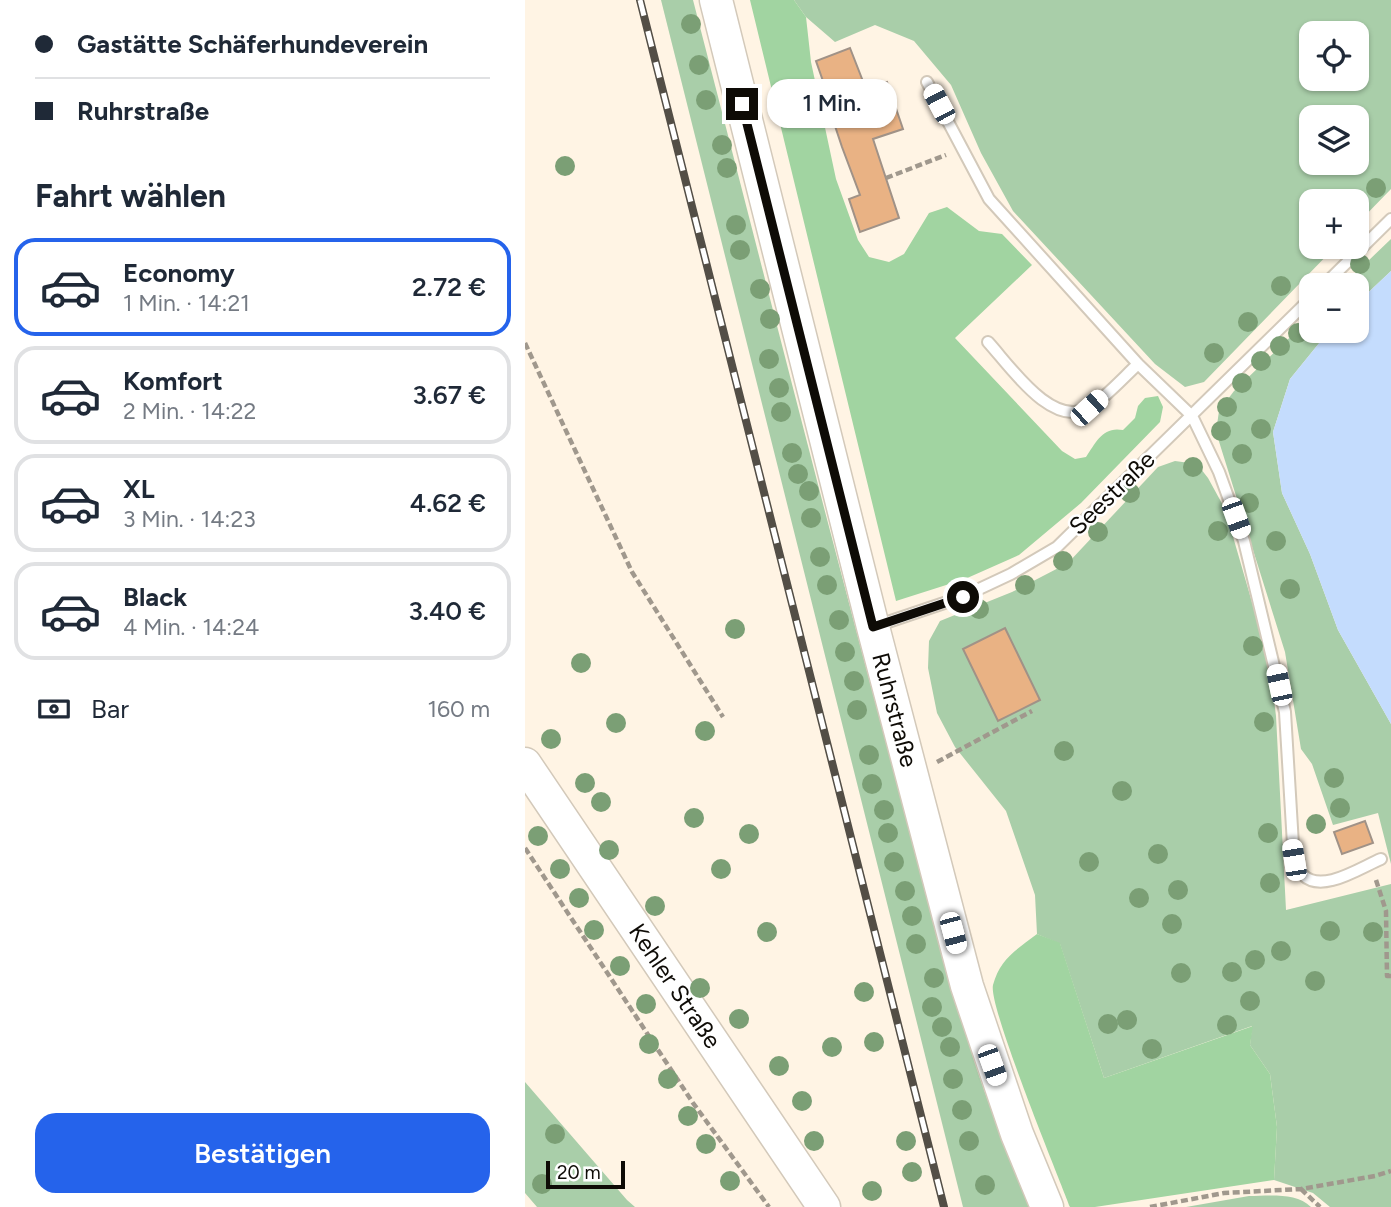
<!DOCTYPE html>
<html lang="de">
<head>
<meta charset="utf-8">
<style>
	:root { --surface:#fff; --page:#f2f2f3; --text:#1f2937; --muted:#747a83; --line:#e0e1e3; --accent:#2563eb }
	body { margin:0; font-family:Figtree,sans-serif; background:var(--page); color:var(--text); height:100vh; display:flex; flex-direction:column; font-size:26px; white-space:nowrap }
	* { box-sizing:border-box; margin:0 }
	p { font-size:23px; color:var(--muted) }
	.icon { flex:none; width:38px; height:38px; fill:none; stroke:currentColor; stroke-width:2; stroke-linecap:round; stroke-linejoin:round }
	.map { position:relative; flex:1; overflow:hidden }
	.panel { display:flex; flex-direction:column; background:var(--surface); width:525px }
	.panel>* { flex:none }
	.hud { display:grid; align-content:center; height:154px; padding:0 35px; background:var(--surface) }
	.tools { position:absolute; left:774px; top:21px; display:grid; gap:14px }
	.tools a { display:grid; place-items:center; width:70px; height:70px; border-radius:14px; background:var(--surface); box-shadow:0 2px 5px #0004; font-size:35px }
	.scale { position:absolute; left:21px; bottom:18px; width:79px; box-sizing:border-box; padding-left:7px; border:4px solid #0e0b06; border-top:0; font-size:19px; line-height:24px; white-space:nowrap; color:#0e0b06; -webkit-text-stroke:5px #fff; paint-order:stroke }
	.end { position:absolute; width:32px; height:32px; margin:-16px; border:9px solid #0e0b06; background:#fff; box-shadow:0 0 0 4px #fff }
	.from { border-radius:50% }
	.bubble { position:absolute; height:49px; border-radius:21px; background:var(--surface); box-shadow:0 2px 5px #0004; font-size:23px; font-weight:600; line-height:49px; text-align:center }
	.car { position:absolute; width:21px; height:42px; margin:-21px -10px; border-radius:9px; box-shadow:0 0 5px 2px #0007; background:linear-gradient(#fff 24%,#345 0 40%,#fff 0 76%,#345 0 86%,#fff 0) }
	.hud b { display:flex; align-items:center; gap:24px; height:66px; font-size:26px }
	.hud b+b { border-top:2px solid var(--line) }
	.hud i { width:18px; height:18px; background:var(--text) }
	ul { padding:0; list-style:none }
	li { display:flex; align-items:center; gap:21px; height:98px; margin:0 14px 10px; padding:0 21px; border:4px solid var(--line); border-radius:21px }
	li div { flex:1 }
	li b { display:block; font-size:26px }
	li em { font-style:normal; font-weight:600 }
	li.active { border-color:var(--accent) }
	li>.icon { width:63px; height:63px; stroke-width:1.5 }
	h2 { padding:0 35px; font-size:32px; line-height:84px }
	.pay { display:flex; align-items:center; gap:18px; height:77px; padding:0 35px; font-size:26px }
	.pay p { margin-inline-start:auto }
	.action { display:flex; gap:14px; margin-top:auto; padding:14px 35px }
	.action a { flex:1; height:80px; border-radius:21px; background:var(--accent); color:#fff; font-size:28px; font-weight:600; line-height:80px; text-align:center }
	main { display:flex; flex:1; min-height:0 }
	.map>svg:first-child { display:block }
	.green { fill:#a9cea9; fill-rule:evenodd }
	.forest { fill:#a1d4a1 }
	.water { fill:#c4dcfd }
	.building { fill:#e9b284; stroke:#a09287; stroke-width:2 }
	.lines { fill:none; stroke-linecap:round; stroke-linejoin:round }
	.lane-casing { stroke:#d3c9ba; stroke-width:14 }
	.secondary-casing { stroke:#d3c9ba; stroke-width:35 }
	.path { stroke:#a0988d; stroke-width:4.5; stroke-dasharray:7 3.5; stroke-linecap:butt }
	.lane { stroke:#fff; stroke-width:10 }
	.secondary { stroke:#fff; stroke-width:32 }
	.rail-casing { stroke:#534e46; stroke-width:8 }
	.rail { stroke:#fff; stroke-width:5; stroke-dasharray:16; stroke-linecap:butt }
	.tree { fill:#7b9f75 }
	.route { stroke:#0e0b06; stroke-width:9 }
	.labels { text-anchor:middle; stroke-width:5; stroke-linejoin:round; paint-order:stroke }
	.street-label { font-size:24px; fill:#0e0b06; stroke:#fff }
</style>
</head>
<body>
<main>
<section class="panel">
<div class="hud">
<b><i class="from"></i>Gastätte Schäferhundeverein</b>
<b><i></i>Ruhrstraße</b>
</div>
<h2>Fahrt wählen</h2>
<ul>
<li class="active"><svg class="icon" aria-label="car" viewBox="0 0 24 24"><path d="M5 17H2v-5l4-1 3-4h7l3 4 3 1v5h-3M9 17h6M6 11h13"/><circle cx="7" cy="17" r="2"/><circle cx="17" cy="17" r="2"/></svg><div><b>Economy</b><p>1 Min. · 14:21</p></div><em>2.72 €</em></li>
<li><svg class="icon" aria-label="car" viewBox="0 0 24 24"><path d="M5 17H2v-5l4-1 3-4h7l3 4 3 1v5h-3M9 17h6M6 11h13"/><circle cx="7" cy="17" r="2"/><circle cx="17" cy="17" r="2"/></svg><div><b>Komfort</b><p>2 Min. · 14:22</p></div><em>3.67 €</em></li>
<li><svg class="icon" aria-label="car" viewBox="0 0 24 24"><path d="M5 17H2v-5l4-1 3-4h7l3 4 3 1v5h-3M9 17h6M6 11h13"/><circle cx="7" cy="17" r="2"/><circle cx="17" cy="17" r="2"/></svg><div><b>XL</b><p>3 Min. · 14:23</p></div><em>4.62 €</em></li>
<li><svg class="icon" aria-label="car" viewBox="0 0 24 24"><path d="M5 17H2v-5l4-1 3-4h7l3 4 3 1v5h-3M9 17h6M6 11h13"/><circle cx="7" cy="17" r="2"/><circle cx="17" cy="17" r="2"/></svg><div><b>Black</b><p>4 Min. · 14:24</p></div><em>3.40 €</em></li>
</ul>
<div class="pay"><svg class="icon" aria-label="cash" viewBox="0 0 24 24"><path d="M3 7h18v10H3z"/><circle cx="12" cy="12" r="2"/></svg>Bar<p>160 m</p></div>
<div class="action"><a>Bestätigen</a></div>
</section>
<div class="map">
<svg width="866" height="1207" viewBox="0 0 866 1207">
	<rect width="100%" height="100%" fill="#fff4e4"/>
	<path class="green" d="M136 0H168C233 250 296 501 363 750 405 904 439 1062 506 1207H438Z
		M269 0H866V189L831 225V201H786V247H810L679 382 660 387 630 364 488 211 456 153 426 85 389 41 350 25 310 42 281 17ZM786 33H831V79H786ZM786 117H831V163H786Z
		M866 239V271L831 304V285H818Z
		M786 317V331H804L765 379 748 432 757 493 785 554 813 630 866 724V864L853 813 808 825 787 764 776 749 760 652 691 432 694 411 709 391Z
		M650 461 672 464 683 478 700 509 744 661 751 716 761 910 866 884V1207H805L788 1193 749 1180 752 1127 745 1074 725 1045 727 1026 579 1078 535 944 512 934 510 895 481 811 430 747 412 713 403 668 404 641 415 621 487 592 543 563 633 467Z
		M0 1082 102 1200 110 1207H12L0 1193Z
		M724 1196C743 1196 771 1192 786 1207H661Z"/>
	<path class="forest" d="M225 0H269L281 17 286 62 311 179 333 240 344 257 364 262 379 254 404 213 422 207 454 231 477 234 507 265 430 338 537 451 550 459 561 457C571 442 578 426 598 430L610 418 613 406 620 398 633 396 638 407 635 422 556 503 494 555 440 579 371 601Z
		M512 934 535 943 579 1078 728 1026 725 1045 745 1074 752 1127 749 1180 570 1207H545C533 1175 463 1006 468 985 475 959 491 950 512 934Z"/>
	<path class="water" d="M866 271V724L813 630 785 554 757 493 748 432 765 379 804 331H831V304Z"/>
	<path class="building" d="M325 48 341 89 362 82 378 129 348 139 374 218 335 232 324 199 335 195 317 147 302 102 305 101 291 61Z
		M480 628 515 700 473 721 438 649Z
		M840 821 848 843 817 854 809 832Z"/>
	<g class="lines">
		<g class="lane-casing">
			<path id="lane" d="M402 82 464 199 613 364 667 416 694 472 719 541 760 712 769 861C772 865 774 872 778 875 797 894 836 867 856 859
				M799 285 866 219
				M463 342C485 366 527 429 564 408 579 399 600 376 613 364
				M351 626 437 597 486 574 532 547 786 298"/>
		</g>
		<g class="secondary-casing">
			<g id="secondary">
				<path id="s1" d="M191 0 348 627 442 986 492 1134 522 1207"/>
				<path id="s2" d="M0 764 299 1207"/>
			</g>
		</g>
		<path class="path" d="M361 178 421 155
			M0 343 107 572 198 717
			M412 762 507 711
			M0 848 168 1103 244 1207
			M851 880 861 911 862 976H866
			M776 1189 795 1207
			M625 1207 699 1193 776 1189 850 1176 866 1171"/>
		<use href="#lane" class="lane"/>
		<use href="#secondary" class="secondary"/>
		<g class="rail-casing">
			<path id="rail" d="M115 0 419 1207"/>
		</g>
		<use href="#rail" class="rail"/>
	</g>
	<g class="tree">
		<circle cx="166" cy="24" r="10"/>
		<circle cx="174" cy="65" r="10"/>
		<circle cx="181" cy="100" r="10"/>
		<circle cx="197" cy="145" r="10"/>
		<circle cx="40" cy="166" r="10"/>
		<circle cx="202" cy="168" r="10"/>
		<circle cx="851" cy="188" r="10"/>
		<circle cx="211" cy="225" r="10"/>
		<circle cx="215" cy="250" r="10"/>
		<circle cx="835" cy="264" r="10"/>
		<circle cx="756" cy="286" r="10"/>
		<circle cx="235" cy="289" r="10"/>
		<circle cx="245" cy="319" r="10"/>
		<circle cx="723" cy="322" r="10"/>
		<circle cx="773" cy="333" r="10"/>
		<circle cx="755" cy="346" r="10"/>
		<circle cx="689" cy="353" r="10"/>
		<circle cx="244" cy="359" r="10"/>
		<circle cx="736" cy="361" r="10"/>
		<circle cx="717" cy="383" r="10"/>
		<circle cx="254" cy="388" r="10"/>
		<circle cx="702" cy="407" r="10"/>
		<circle cx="256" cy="412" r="10"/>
		<circle cx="736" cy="429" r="10"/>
		<circle cx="696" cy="431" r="10"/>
		<circle cx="267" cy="453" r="10"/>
		<circle cx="717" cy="454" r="10"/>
		<circle cx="668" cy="467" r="10"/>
		<circle cx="273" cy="474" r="10"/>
		<circle cx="284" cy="491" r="10"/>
		<circle cx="605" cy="493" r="10"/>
		<circle cx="724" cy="503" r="10"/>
		<circle cx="286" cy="518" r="10"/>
		<circle cx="693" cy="531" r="10"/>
		<circle cx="573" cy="532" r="10"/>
		<circle cx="751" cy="541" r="10"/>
		<circle cx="295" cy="557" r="10"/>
		<circle cx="538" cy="561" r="10"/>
		<circle cx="302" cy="585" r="10"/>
		<circle cx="500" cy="585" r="10"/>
		<circle cx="765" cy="589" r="10"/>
		<circle cx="454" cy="609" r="10"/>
		<circle cx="314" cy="620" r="10"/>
		<circle cx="210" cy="629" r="10"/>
		<circle cx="728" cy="646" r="10"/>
		<circle cx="320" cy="652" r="10"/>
		<circle cx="56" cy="663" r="10"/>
		<circle cx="329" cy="681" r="10"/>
		<circle cx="332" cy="710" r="10"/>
		<circle cx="739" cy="722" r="10"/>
		<circle cx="91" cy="723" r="10"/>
		<circle cx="180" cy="731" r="10"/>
		<circle cx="26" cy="739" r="10"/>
		<circle cx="539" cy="751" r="10"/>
		<circle cx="344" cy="755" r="10"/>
		<circle cx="809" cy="778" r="10"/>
		<circle cx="60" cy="783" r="10"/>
		<circle cx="347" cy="784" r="10"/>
		<circle cx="597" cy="791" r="10"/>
		<circle cx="76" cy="802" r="10"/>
		<circle cx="815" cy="808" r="10"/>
		<circle cx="359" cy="810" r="10"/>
		<circle cx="169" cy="818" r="10"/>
		<circle cx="791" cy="824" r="10"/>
		<circle cx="363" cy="833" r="10"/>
		<circle cx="743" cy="833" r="10"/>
		<circle cx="224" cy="834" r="10"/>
		<circle cx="13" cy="836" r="10"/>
		<circle cx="84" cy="850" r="10"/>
		<circle cx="633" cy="854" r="10"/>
		<circle cx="369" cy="862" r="10"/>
		<circle cx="564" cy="862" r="10"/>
		<circle cx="35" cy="869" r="10"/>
		<circle cx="196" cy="869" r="10"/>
		<circle cx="745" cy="883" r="10"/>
		<circle cx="653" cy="890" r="10"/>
		<circle cx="380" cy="891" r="10"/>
		<circle cx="54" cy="898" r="10"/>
		<circle cx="614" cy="898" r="10"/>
		<circle cx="130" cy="906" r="10"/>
		<circle cx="387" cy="916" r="10"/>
		<circle cx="647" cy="924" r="10"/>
		<circle cx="69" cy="930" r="10"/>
		<circle cx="805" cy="931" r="10"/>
		<circle cx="242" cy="932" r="10"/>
		<circle cx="848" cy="932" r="10"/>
		<circle cx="391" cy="944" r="10"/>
		<circle cx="756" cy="951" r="10"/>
		<circle cx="730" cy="960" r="10"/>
		<circle cx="95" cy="966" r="10"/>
		<circle cx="707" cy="972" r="10"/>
		<circle cx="656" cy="973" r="10"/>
		<circle cx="409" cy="978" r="10"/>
		<circle cx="790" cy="981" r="10"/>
		<circle cx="175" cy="988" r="10"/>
		<circle cx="339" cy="992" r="10"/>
		<circle cx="725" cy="1001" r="10"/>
		<circle cx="121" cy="1004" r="10"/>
		<circle cx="407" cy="1007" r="10"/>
		<circle cx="214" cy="1019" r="10"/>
		<circle cx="602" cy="1020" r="10"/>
		<circle cx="583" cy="1024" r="10"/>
		<circle cx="702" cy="1025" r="10"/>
		<circle cx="417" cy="1027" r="10"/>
		<circle cx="349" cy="1042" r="10"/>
		<circle cx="124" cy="1044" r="10"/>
		<circle cx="307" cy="1047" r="10"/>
		<circle cx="425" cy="1047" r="10"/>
		<circle cx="627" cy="1049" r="10"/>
		<circle cx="254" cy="1066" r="10"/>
		<circle cx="143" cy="1079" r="10"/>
		<circle cx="428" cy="1079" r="10"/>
		<circle cx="277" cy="1101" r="10"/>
		<circle cx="437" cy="1110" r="10"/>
		<circle cx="163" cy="1116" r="10"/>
		<circle cx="30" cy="1134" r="10"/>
		<circle cx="289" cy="1141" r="10"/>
		<circle cx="381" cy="1141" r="10"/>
		<circle cx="444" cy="1141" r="10"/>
		<circle cx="181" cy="1144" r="10"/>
		<circle cx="387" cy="1172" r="10"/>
		<circle cx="205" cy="1181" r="10"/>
		<circle cx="17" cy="1184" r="10"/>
		<circle cx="460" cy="1185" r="10"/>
		<circle cx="347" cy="1191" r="10"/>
	</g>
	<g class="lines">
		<path class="route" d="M217 104 348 627 438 597"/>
	</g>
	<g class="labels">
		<g class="street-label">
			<text transform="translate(587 493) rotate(-44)" y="8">Seestraße</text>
			<text dy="8" stroke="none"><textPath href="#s1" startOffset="732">Ruhrstraße</textPath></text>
			<text dy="8" stroke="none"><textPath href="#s2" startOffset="268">Kehler Straße</textPath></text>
		</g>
	</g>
</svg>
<div class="tools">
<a><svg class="icon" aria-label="locate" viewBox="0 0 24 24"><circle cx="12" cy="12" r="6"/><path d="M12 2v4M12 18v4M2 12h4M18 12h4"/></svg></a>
<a><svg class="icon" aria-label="layers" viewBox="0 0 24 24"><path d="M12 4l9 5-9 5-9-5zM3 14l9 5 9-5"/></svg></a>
<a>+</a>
<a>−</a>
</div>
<div class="scale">20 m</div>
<i class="end from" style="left:438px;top:597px"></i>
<i class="end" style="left:217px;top:104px"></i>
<div class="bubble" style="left:242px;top:79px;width:130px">1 Min.</div>
<i class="car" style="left:414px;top:104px;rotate:332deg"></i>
<i class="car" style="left:564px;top:408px;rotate:48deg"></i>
<i class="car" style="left:711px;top:518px;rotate:160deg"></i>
<i class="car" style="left:754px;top:685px;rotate:348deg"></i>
<i class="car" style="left:769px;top:860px;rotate:351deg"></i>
<i class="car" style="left:428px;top:933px;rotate:165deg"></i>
<i class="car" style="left:467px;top:1065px;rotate:160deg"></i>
</div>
</main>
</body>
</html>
